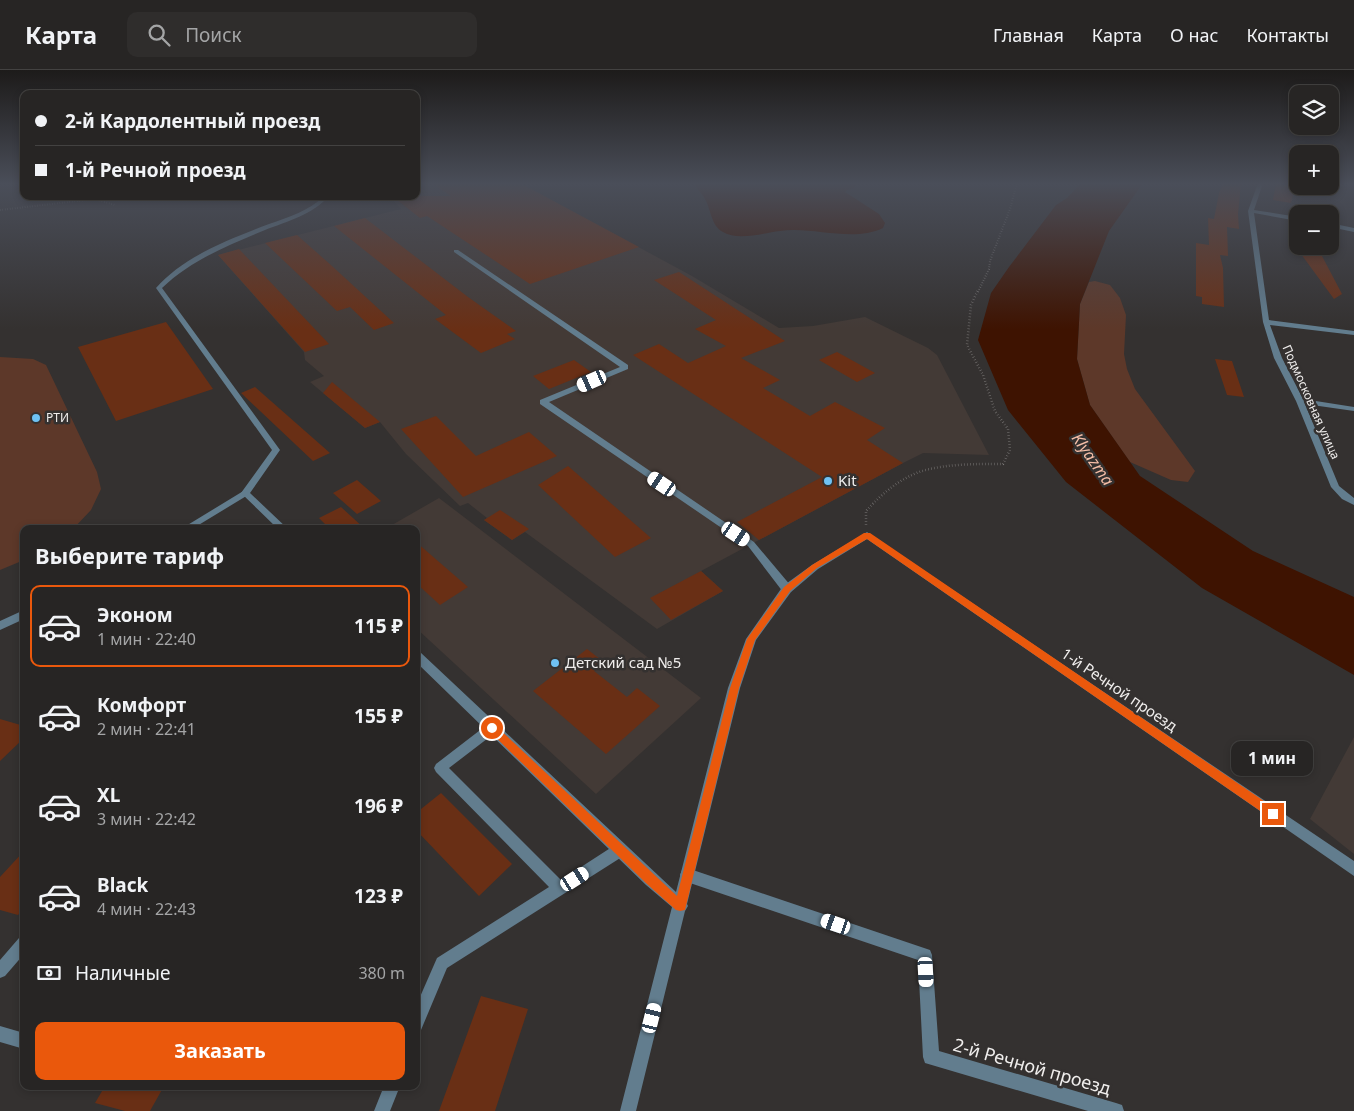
<!DOCTYPE html>
<html lang="ru">
<head>
<meta charset="utf-8">
<style>
	:root { --surface:#272524; --page:#2f2d2c; --text:#f1f3f6; --muted:#a4a5a6; --line:#434241; --accent:#ea580c }
	body { margin:0; font-family:"Noto Sans",sans-serif; background:var(--page); color:var(--text); height:100vh; display:flex; flex-direction:column; font-size:19px; white-space:nowrap }
	* { box-sizing:border-box; margin:0 }
	p { font-size:16px; color:var(--muted) }
	.icon { flex:none; width:28px; height:28px; fill:none; stroke:currentColor; stroke-width:2; stroke-linecap:round; stroke-linejoin:round }
	.map { position:relative; flex:1; overflow:hidden }
	.panel { position:absolute; left:20px; top:455px; width:400px; height:565px; display:flex; flex-direction:column; background:var(--surface); border-radius:10px; box-shadow:0 2px 8px #0003,0 0 0 1px var(--line) }
	.panel>* { flex:none }
	.guide { position:absolute; left:20px; top:20px; width:400px; height:110px; border-radius:10px; box-shadow:0 2px 8px #0003,0 0 0 1px var(--line); display:grid; align-content:center; height:110px; padding:0 15px; background:var(--surface) }
	.buttons { position:absolute; left:1289px; top:15px; display:grid; gap:10px }
	.buttons a { display:grid; place-items:center; width:50px; height:50px; border-radius:10px; background:var(--surface); box-shadow:0 2px 8px #0003,0 0 0 1px var(--line); font-size:25px }
	.end { position:absolute; width:22px; height:22px; margin:-11px; border:6px solid #ea580c; background:#fff; box-shadow:0 0 0 2px #fff }
	.from { border-radius:50% }
	.bubble { position:absolute; height:35px; border-radius:10px; background:var(--surface); box-shadow:0 2px 8px #0003,0 0 0 1px var(--line); font-size:16px; font-weight:700; line-height:35px; text-align:center }
	.car { position:absolute; width:15px; height:30px; margin:-15px -8px; border-radius:6px; box-shadow:0 0 4px 1px #0007; background:linear-gradient(#fff 24%,#345 0 40%,#fff 0 76%,#345 0 86%,#fff 0) }
	.guide b { display:flex; align-items:center; gap:18px; height:48px; font-size:19px }
	.guide b+b { border-top:1px solid var(--line) }
	.guide i { width:12px; height:12px; background:var(--text) }
	ul { padding:0; list-style:none }
	li { display:flex; align-items:center; gap:15px; height:82px; margin:0 10px 8px; padding:0 5px; border:2px solid transparent; border-radius:10px }
	li div { flex:1 }
	li b { display:block; font-size:19px }
	li em { font-style:normal; font-weight:700 }
	li.on { border-color:var(--accent) }
	li>.icon { width:45px; height:45px; stroke-width:1.5 }
	h2 { padding:0 15px; font-size:22px; line-height:60px }
	.pay { display:flex; align-items:center; gap:12px; height:55px; padding:0 15px; font-size:19px }
	.pay p { margin-inline-start:auto }
	.button { display:flex; gap:10px; margin-top:auto; padding:10px 15px }
	.button a { flex:1; height:58px; border-radius:10px; background:var(--accent); color:#fff; font-size:20px; font-weight:700; line-height:58px; text-align:center }
	header { display:flex; align-items:center; gap:30px; box-sizing:border-box; height:70px; padding:0 25px; background:var(--surface); border-bottom:1px solid var(--line) }
	header strong { font-size:24px }
	nav { display:flex; gap:28px; margin-inline-start:auto; font-size:18px }
	.search { width:350px; height:45px; background:var(--page); display:flex; align-items:center; gap:12px; box-sizing:border-box; padding:0 18px; border-radius:10px; color:var(--muted); font-size:19px }
	.map>svg:first-child { display:block }
	.built { fill:#433a36 }
	.green { fill:#5d3829 }
	.water { fill:#3e1301 }
	.building { fill:#692f15 }
	.lines { fill:none; stroke-linecap:round; stroke-linejoin:round }
	.path-far1 { stroke:#807e7d; stroke-width:2; stroke-dasharray:0.5 2; stroke-linecap:butt }
	.path { stroke:#807e7d; stroke-width:2.5; stroke-dasharray:0.5 2.5; stroke-linecap:butt }
	.service { fill:#627d8e; fill-rule:evenodd }
	.minor { fill:#627d8e; fill-rule:evenodd }
	.route { fill:#ea580c }
	.poi-dot { fill:#6fc2f4; stroke:#343130; stroke-width:2 }
	.labels { text-anchor:middle; stroke-width:5; stroke-linejoin:round; paint-order:stroke }
	.far-street-label { font-size:12px; fill:#f0eeed; stroke:#343130 }
	.far-poi-label { font-size:12px; fill:#f0eeed; stroke:#343130; text-anchor:start }
	.poi-label { font-size:15px; fill:#f0eeed; stroke:#343130; text-anchor:start }
	.street-label { font-size:15px; fill:#f0eeed; stroke:#343130 }
	.water-label { font-size:16px; font-style:italic; fill:#f6bea7; stroke:#343130 }
	.near-street-label { font-size:18px; fill:#f0eeed; stroke:#343130 }
</style>
</head>
<body>
<header>
<strong>Карта</strong>
<div class="search"><svg class="icon" aria-label="search" viewBox="0 0 24 24"><circle cx="10" cy="10" r="6"/><path d="M15 15l6 6"/></svg>Поиск</div>
<nav><a>Главная</a><a>Карта</a><a>О нас</a><a>Контакты</a></nav>
</header>
<div class="map">
<svg width="1354" height="1041" viewBox="0 0 1354 1041">
	<rect width="100%" height="100%" fill="#343130"/>
	<path class="built" d="M416 113H520L692 206 779 258 813 256 865 247 928 278 937 285 989 385 923 383 903 393 701 501 723 521 657 559 525 462 512 470 484 450 487 448 468 433 460 436 406 384 380 352 365 358 310 312 324 306 305 290 304 282 218 185 401 139 389 126H416Z
		M439 428 701 628 596 724 416 558V459H385Z
		M1354 667V784L1310 749Z"/>
	<path class="green" d="M1095 211 1110 215 1120 228 1126 245 1124 284 1127 299 1135 319 1195 401 1188 412 1171 410 1130 392 1090 335 1077 289 1080 234 1089 212Z
		M0 287 33 289 46 295 97 402 101 419 91 440 73 459H24V490L0 500Z"/>
	<path class="water" d="M695 113H858L854 118 847 120 845 122 879 144 885 153 883 158C852 173 813 156 780 161 763 163 738 171 723 162 711 156 711 139 705 129 702 122 697 121 695 113Z
		M1081 113H1143L1109 161 1080 234 1077 289 1090 335 1140 406 1253 481 1354 527V605L1202 518 1066 412 1008 340 978 270 991 223 1009 197 1056 135 1067 128Z"/>
	<path class="building" d="M431 113H520L639 177 530 214 427 146 420 148 392 126H451Z
		M1223 113H1241L1238 144 1239 159 1227 157 1228 186 1220 185 1223 198 1224 237 1202 234V227L1196 226V173L1209 175 1208 148 1214 149 1219 123Z
		M1276 114 1295 117 1291 133 1273 130Z
		M365 148 468 227 516 261 507 264 515 269 481 283 435 249 446 245 334 156Z
		M297 165 332 196 394 253 374 260 350 237 337 241 265 173Z
		M239 179 329 274 305 282 218 185Z
		M1301 184 1322 186 1342 224 1334 229Z
		M679 202 785 271 741 288 780 310 763 318 810 346 835 332 885 358 867 370 903 393 759 470 737 452 822 407 633 285 659 274 688 293 726 276 695 259 716 250 654 210Z
		M166 252 213 319 116 351 78 277Z
		M837 282 875 303 857 312 819 290Z
		M1215 289 1232 291 1244 327 1227 325Z
		M574 290 591 302 549 319 533 306Z
		M332 312 380 352 365 358 323 323Z
		M255 317 330 383 313 391 241 323Z
		M436 346 476 386 529 362 557 386 463 427 401 359Z
		M568 396 651 468 615 487 538 415Z
		M357 410 381 431 357 444 333 423Z
		M341 437 365 459H330L319 448Z
		M500 440 529 459 512 470 484 450Z
		M416 472 468 517 440 535 416 513Z
		M701 501 723 521 671 550 650 528Z
		M587 579 605 593 594 601 627 627 637 618 660 636 606 684 533 621Z
		M0 649 24 656V668L0 691Z
		M441 723 512 794 479 826 416 760V743Z
		M24 781V838L18 845 0 840V807Z
		M481 926 528 939 495 1041H439Z
		M105 1016H164L150 1041H125L95 1033Z"/>
	<g class="lines">
		<path class="path-far1" d="M0 140 86 130H98L115 135
			M978 222 989 199 990 191 1010 139 1017 113"/>
		<path class="path" d="M866 455V441C878 428 892 415 908 407 933 393 975 394 1003 394L1010 380 1008 359 995 341 983 305 967 275 971 235 978 220"/>
		<path class="service" d="M454 180H458L628 295V299L549 332 754 472 791 516 792 519 791 522H783L748 476 540 334V330L620 297 454 182Z
			M245 420 249 423 248 425 192 459H181Z
			M24 540V549L0 560V551Z
			M492 653 496 654 498 658 496 662 449 698 561 810 615 775 620 774 625 775 627 780 625 785 447 898 421 960 416 963V936L437 888 549 817 436 702 434 698 436 694 488 654Z
			M687 798 930 880 932 885 939 981 1116 1033 1122 1035 1124 1041H1088L925 993 923 987 918 890 687 812 682 810 680 805 682 800Z
			M24 866V884L5 906 0 908V890L19 868Z
			M0 956 24 963V979L0 972Z
			M384 1016H400L390 1041H374Z"/>
		<path class="minor" d="M1258 113H1263L1254 140 1298 147V151L1254 143 1269 250 1354 261V265L1270 255 1282 288 1303 329 1354 337V341L1305 334 1339 416 1354 428V435L1342 429 1331 417 1296 331 1274 288 1263 252 1248 141Z
			M324 126H329C312 145 288 151 265 160 229 175 191 190 162 218L280 380 250 423 288 459H278L241 423 272 380 156 218C184 186 230 169 269 154 289 147 309 141 324 126Z
			M1330 153 1354 158V162L1330 157Z
			M867 462 1354 791V806L867 469 818 499 791 522 756 570 740 618 687 834 688 836 685 841 636 1041H620L672 837 646 815 416 592V581L420 582 676 822 728 618 746 569 783 516 812 495Z"/>
	</g>
	<linearGradient id="sky" x2="0" y2="1"><stop stop-color="#1d1b1a"/><stop offset="0.44" stop-color="#4a4e59"/><stop offset="1" stop-color="#4a4e59" stop-opacity="0"/></linearGradient>
	<rect width="1354" height="259" fill="url(#sky)"/>
	<path class="route" d="M864 463H870L1277 740 1278 744 1277 747H1269L867 469 817 498 790 521 755 570 739 618 685 840 680 841 676 840 647 814 489 661V655H495L677 826 730 618 747 569 784 517 812 495Z"/>
	<g class="poi-dot">
		<circle cx="36" cy="348" r="5"/>
		<circle cx="828" cy="411" r="5"/>
		<circle cx="555" cy="593" r="5"/>
	</g>
	<g class="labels">
		<g class="far-street-label">
			<text transform="translate(1311 332) rotate(66)" y="4">Подмосковная улица</text>
		</g>
		<g class="far-poi-label">
			<text x="46" y="352">РТИ</text>
		</g>
		<g class="poi-label">
			<text x="838" y="416">Kit</text>
			<text x="565" y="598">Детский сад №5</text>
		</g>
		<g class="street-label">
			<text transform="translate(1119 620) rotate(34)" y="5">1-й Речной проезд</text>
		</g>
		<g class="water-label">
			<text transform="translate(1093 389) rotate(55)" y="6">Klyazma</text>
		</g>
		<g class="near-street-label">
			<text transform="translate(1032 997) rotate(16)" y="6">2-й Речной проезд</text>
		</g>
	</g>
</svg>
<div class="buttons">
<a><svg class="icon" aria-label="layers" viewBox="0 0 24 24"><path d="M12 4l9 5-9 5-9-5zM3 14l9 5 9-5"/></svg></a>
<a>+</a>
<a>−</a>
</div>
<i class="end from" style="left:492px;top:658px"></i>
<i class="end" style="left:1273px;top:744px"></i>
<div class="bubble" style="left:1231px;top:671px;width:82px">1 мин</div>
<i class="car" style="left:592px;top:311px;rotate:246deg"></i>
<i class="car" style="left:662px;top:414px;rotate:304deg"></i>
<i class="car" style="left:736px;top:464px;rotate:124deg"></i>
<i class="car" style="left:575px;top:809px;rotate:58deg"></i>
<i class="car" style="left:836px;top:854px;rotate:289deg"></i>
<i class="car" style="left:926px;top:902px;rotate:177deg"></i>
<i class="car" style="left:652px;top:948px;rotate:14deg"></i>
<div class="guide">
<b><i class="from"></i>2-й Кардолентный проезд</b>
<b><i></i>1-й Речной проезд</b>
</div>
<section class="panel">
<h2>Выберите тариф</h2>
<ul>
<li class="on"><svg class="icon" aria-label="car" viewBox="0 0 24 24"><path d="M5 17H2v-5l4-1 3-4h7l3 4 3 1v5h-3M9 17h6M6 11h13"/><circle cx="7" cy="17" r="2"/><circle cx="17" cy="17" r="2"/></svg><div><b>Эконом</b><p>1 мин · 22:40</p></div><em>115 ₽</em></li>
<li><svg class="icon" aria-label="car" viewBox="0 0 24 24"><path d="M5 17H2v-5l4-1 3-4h7l3 4 3 1v5h-3M9 17h6M6 11h13"/><circle cx="7" cy="17" r="2"/><circle cx="17" cy="17" r="2"/></svg><div><b>Комфорт</b><p>2 мин · 22:41</p></div><em>155 ₽</em></li>
<li><svg class="icon" aria-label="car" viewBox="0 0 24 24"><path d="M5 17H2v-5l4-1 3-4h7l3 4 3 1v5h-3M9 17h6M6 11h13"/><circle cx="7" cy="17" r="2"/><circle cx="17" cy="17" r="2"/></svg><div><b>XL</b><p>3 мин · 22:42</p></div><em>196 ₽</em></li>
<li><svg class="icon" aria-label="car" viewBox="0 0 24 24"><path d="M5 17H2v-5l4-1 3-4h7l3 4 3 1v5h-3M9 17h6M6 11h13"/><circle cx="7" cy="17" r="2"/><circle cx="17" cy="17" r="2"/></svg><div><b>Black</b><p>4 мин · 22:43</p></div><em>123 ₽</em></li>
</ul>
<div class="pay"><svg class="icon" aria-label="cash" viewBox="0 0 24 24"><path d="M3 7h18v10H3z"/><circle cx="12" cy="12" r="2"/></svg>Наличные<p>380 m</p></div>
<div class="button"><a>Заказать</a></div>
</section>
</div>
</body>
</html>
